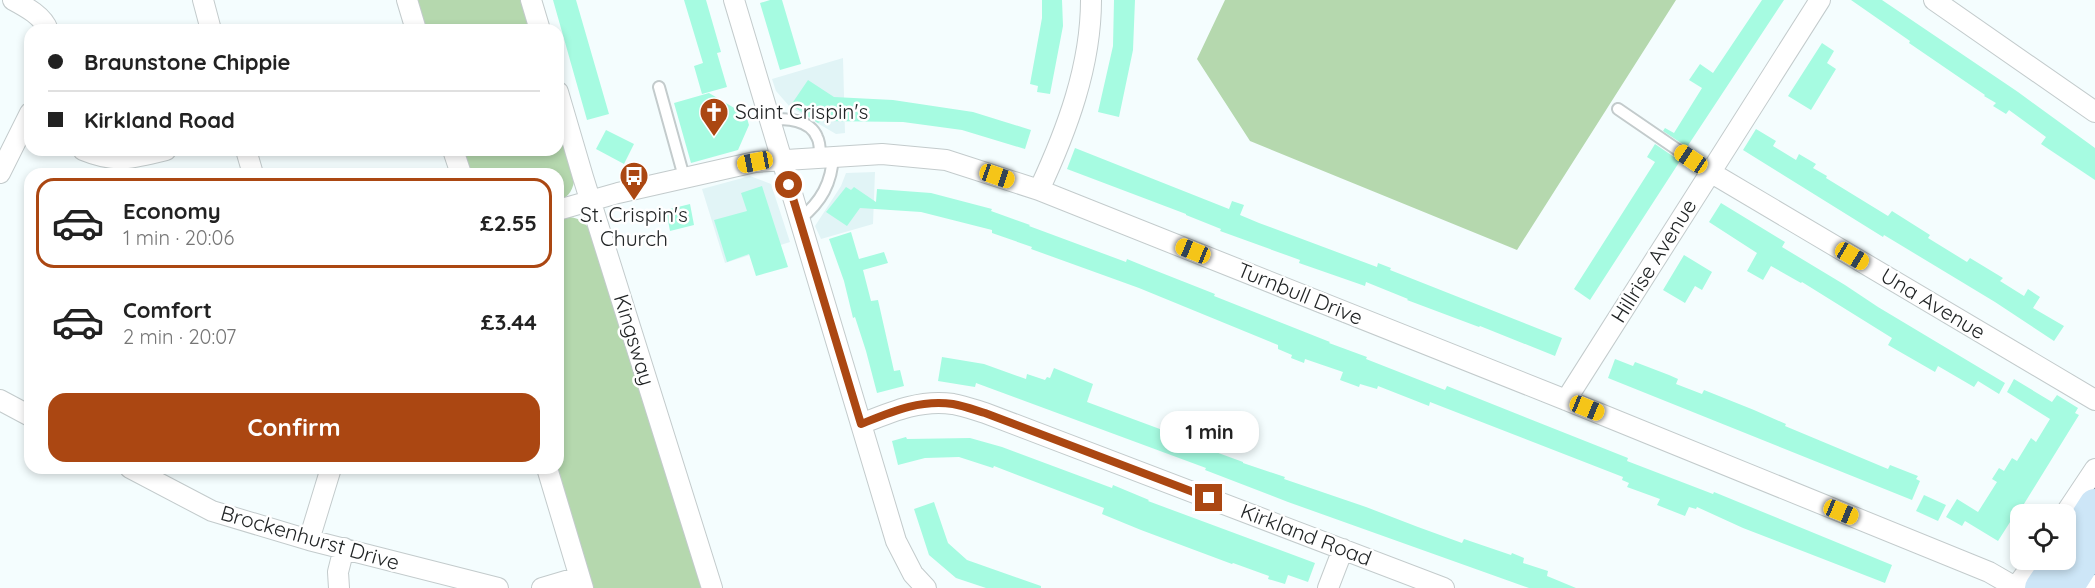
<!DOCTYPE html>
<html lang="en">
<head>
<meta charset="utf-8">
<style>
	:root { --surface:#fff; --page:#f6f6f6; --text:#222; --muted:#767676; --line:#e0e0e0; --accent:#ab4712 }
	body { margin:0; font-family:Quicksand,sans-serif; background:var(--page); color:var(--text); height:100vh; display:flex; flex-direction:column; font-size:22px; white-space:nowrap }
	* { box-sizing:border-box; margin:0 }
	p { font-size:20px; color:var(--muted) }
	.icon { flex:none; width:33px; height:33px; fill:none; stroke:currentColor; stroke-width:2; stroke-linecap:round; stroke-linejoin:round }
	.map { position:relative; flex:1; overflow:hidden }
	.side { position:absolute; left:24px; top:168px; width:540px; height:306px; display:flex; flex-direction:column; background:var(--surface); border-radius:18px; box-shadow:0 3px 9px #0003 }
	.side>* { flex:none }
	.hud { position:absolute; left:24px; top:24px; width:540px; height:132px; border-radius:18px; box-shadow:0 3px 9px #0003; display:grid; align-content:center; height:132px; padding:0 24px; background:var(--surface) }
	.controls { position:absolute; left:2010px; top:504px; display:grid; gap:12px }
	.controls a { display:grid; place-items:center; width:66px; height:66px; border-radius:12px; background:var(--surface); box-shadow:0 3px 9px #0003; font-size:30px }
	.end { position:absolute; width:27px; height:27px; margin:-14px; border:8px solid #ab4712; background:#fff; box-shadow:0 0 0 3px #fff }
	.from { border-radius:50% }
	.bubble { position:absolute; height:42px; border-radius:18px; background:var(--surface); box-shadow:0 3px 9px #0003; font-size:20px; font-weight:700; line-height:42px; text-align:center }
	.car { position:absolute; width:18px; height:36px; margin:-18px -9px; border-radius:8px; box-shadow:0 0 4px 2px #0007; background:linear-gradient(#f5c518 24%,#345 0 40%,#f5c518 0 76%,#345 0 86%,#f5c518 0) }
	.hud b { display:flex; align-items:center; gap:21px; height:57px; font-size:22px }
	.hud b+b { border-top:2px solid var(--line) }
	.hud i { width:15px; height:15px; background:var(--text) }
	ul { padding:10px 0 0; list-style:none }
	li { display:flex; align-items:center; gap:18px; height:90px; margin:0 12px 9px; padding:0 12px; border:3px solid transparent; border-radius:18px }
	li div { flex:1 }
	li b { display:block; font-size:22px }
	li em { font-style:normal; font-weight:700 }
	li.current { border-color:var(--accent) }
	li>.icon { width:54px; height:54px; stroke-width:1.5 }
	.cta { display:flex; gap:12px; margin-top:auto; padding:12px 24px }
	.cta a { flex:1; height:69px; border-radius:18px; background:var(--accent); color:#fff; font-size:24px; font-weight:700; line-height:69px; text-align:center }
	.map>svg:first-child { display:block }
	.built { fill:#e1f4f6 }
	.green { fill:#b5d8ae }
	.building { fill:#a6fbe1 }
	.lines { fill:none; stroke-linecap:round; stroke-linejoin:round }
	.lane-casing { stroke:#c3cbcc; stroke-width:14 }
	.street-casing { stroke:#c3cbcc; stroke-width:22 }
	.primary-casing { stroke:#7c98ab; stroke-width:34 }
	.lane { stroke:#fff; stroke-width:10 }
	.street { stroke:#fff; stroke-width:20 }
	.primary { stroke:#cde6f7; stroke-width:32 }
	.route { stroke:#ab4712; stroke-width:8 }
	.labels { text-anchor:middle; stroke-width:5; stroke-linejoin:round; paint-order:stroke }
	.poi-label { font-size:21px; fill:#222526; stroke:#fff; text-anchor:start }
	.street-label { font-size:21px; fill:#222526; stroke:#fff }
</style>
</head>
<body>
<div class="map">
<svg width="2095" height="588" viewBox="0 0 2095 588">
	<rect width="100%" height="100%" fill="#f4fdfe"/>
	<path class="built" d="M843 58 845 133 836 134 790 107 776 91 772 79Z
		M875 172 873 224 821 239 815 226 841 186 846 173Z
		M750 176 771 184 790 242 725 263 702 189Z"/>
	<path class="green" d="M415 0H523L532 30H424Z
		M1225 0H1676L1517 250 1250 141 1197 59Z
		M558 116 575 177C573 189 570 197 558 201V174H468L461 150H558Z
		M570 217C591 220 591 235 598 253L703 588H588L554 468H558V220Z"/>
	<path class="building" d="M553 0H576L609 114 587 120Z
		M684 0H706L721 52 717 53 727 87 702 94 694 66 703 63Z
		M770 0H782L801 64 780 70 760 3Z
		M1042 0H1062L1063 26 1050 94 1037 92 1038 86 1030 84 1042 18Z
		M1114 0H1135L1133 50 1119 117 1098 112 1113 46Z
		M1762 0H1784L1687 147 1663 131 1665 128 1674 133 1702 88 1689 80 1700 64 1713 73Z
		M1851 0H1882L2018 92 2095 148V180L2041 144 2046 137 2009 110 2006 114 1993 106 1996 103 1984 96 1985 95 1909 43 1910 41Z
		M1822 43 1834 51 1827 63 1836 69 1811 110 1788 96Z
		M808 80 834 97 893 100 973 112 1031 130 1025 149 962 130 903 122 822 121 818 123 791 105Z
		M709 93 746 115 749 125 738 150 691 163 674 103Z
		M1756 129 1776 141 1773 146 1796 160 1799 154 1816 164 1813 168 1827 176 1826 178 1888 216 1892 211 1930 235 1928 238 1967 262 1970 258 2003 278 2000 281 2024 296 2028 289 2040 297 2033 308 2064 326 2054 341 1995 302 1884 235 1883 237 1743 150Z
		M606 130 634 144 624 164 596 149Z
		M1655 144 1680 161 1590 300 1574 289 1655 162 1647 157Z
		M1075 148 1229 209 1232 201 1244 205 1240 215 1259 223 1377 267 1378 263 1391 268 1390 270 1562 338 1555 356 1480 326 1479 327 1407 300 1408 299 1366 282 1365 286 1299 263 1300 260 1220 231 1221 229 1186 215V214L1067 169Z
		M762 186 788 267 756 276 749 254 727 262 714 220 747 211 741 193Z
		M846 187 851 190 854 187 876 202 877 189 931 193 992 209 991 211 1030 225 1029 226 1126 262 1127 259 1149 268 1215 294 1214 296 1330 342 1329 343 1367 357 1366 359 1445 390 1447 386 1628 458 1627 461 1713 494 1714 492 1892 565 1885 583 1743 528 1697 507 1696 509 1689 507 1685 516 1657 505 1660 499 1627 487 1629 483 1622 480 1623 477 1430 402 1429 406 1378 386 1377 389 1360 384 1359 387 1340 380 1343 372 1305 359 1304 363 1291 358 1292 355 1278 349V345L1139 288 1031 249 1032 247 992 233V230L921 212 860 208 847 226 826 212Z
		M1721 203 1785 242 1782 247 1845 285 1878 307 2005 383 1999 394 1978 381 1974 387 1938 366 1935 372 1888 345 1892 338 1802 282 1801 283 1771 266 1763 280 1747 271 1757 253 1709 222Z
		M690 204 694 225 670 231 666 210Z
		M851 232 859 259 884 252 888 263 863 270 871 301 878 300 894 371 900 370 904 386 877 393 866 351 855 317 853 318 844 281 829 239Z
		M1684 255 1712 272 1702 290 1695 286 1685 303 1663 290Z
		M942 357 984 364 1026 379 1027 374 1045 380 1047 377 1050 378 1054 368 1093 384 1087 402 1203 445 1202 447 1243 462V463L1285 477 1284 479 1366 507 1418 527 1462 543 1464 539 1511 555 1512 553 1524 558 1523 563 1548 571 1547 576 1576 588H1529L1288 502 1205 470 1206 468 976 383 975 387 938 381Z
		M1615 359 1633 366 1635 362 1669 375 1678 379 1676 384 1702 394 1704 390 1754 410 1786 424 1785 426 1888 469 1890 465 1918 476 1916 479 1920 481 1912 500 1608 378Z
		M2014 379 2052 402 2057 395 2078 408 2075 413 2079 415 2014 520 2012 519 1998 541 1965 521 1962 526 1946 517 1957 499 1978 512 1997 482 1992 479 1999 468 2004 471 2012 458 2017 461 2031 438 2036 442 2050 419 2007 392Z
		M906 437 907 439 970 438 1002 447 1112 488 1113 485 1149 500 1148 501 1315 563 1308 582 1288 575 1285 584 1268 579 1269 576 1233 563 1232 564 1141 530 1102 514 1104 508 994 466 993 468 959 457 925 458 898 465 892 441Z
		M1924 495 1946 505 1938 521 1916 511Z
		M934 502 948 543 967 560 1041 586V588H986L956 578 929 555 914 509Z"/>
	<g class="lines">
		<g class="lane-casing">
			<path id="lane" d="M659 87 684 177
				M1618 109 1710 172
				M770 121C786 117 810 120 817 137 820 142 820 151 820 156
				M800 219C821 202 832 183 833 155"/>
		</g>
		<g class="street-casing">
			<path id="street" d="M13 0C26 7 43 16 48 30
				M203 0 211 30
				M407 0 416 30
				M531 0 540 30
				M734 0 896 541 913 574 926 588
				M1934 0 2095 112
				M558 92 583 177 712 588
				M83 150C117 164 132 158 166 150
				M246 150 253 174
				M453 150 461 174
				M1710 172 2095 400
				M0 173 30 113
				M1039 190C1067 130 1091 66 1091 0
				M558 210 618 193 755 162 882 154 946 160 1039 190 1566 400 1989 572 2015 587
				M0 400 30 416
				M1566 400 1820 0
				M861 424C891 412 920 399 953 404 964 406 975 410 985 413L1444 588
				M130 468 212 511 309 540 498 588
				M547 468 583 588
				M2065 514 2095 469
				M309 540 331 468
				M339 588 338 572 344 548
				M542 588 579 577
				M1328 588 1343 549
				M2015 588 2036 560
				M2093 588 2095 585"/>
		</g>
		<g class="primary-casing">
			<path id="primary" d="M2066 550 2095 505
				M2041 588 2060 560
				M2067 588 2095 544"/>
		</g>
		<use href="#lane" class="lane"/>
		<use href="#street" class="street"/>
		<use href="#primary" class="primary"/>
	</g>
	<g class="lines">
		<path class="route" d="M789 185 861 424C891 412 920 399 953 404 964 406 975 410 985 413L1209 498"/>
	</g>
	<defs>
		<g id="church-pin" transform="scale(1.5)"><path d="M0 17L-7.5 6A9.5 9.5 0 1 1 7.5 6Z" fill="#ab4712" stroke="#fff"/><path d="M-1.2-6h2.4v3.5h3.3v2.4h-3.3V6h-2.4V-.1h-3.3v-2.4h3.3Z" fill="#fff"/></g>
		<g id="bus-pin" transform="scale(1.5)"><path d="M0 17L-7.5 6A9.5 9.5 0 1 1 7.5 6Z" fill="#ab4712" stroke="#fff"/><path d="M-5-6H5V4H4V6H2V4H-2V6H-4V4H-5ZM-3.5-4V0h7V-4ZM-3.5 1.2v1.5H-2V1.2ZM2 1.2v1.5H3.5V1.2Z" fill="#fff"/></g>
	</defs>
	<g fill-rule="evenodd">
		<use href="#church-pin" x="714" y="112"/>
		<use href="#bus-pin" x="634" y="176"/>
	</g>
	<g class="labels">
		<g class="poi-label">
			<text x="735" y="119">Saint Crispin's</text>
			<text x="634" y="222" text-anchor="middle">St. Crispin's<tspan x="634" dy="24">Church</tspan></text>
		</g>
		<g class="street-label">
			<text transform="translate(1654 261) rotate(-58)" y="7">Hillrise Avenue</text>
			<text transform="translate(1300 294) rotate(22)" y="7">Turnbull Drive</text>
			<text transform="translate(1933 304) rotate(31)" y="7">Una Avenue</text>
			<text transform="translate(634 340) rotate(73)" y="7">Kingsway</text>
			<text transform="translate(1306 535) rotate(21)" y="7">Kirkland Road</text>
			<text transform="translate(310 538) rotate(16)" y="7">Brockenhurst Drive</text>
		</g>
	</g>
</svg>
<div class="controls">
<a><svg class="icon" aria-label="locate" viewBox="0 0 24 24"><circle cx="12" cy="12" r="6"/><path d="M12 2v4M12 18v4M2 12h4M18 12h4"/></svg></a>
</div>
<i class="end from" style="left:789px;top:185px"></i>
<i class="end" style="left:1209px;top:498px"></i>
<div class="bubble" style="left:1160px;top:411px;width:99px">1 min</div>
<i class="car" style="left:1691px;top:159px;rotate:304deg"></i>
<i class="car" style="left:755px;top:162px;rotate:259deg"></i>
<i class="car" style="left:997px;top:176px;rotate:109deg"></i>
<i class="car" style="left:1193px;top:251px;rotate:292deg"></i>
<i class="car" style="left:1852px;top:256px;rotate:121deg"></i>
<i class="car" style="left:1587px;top:408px;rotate:112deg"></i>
<i class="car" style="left:1841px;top:512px;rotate:112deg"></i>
<div class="hud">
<b><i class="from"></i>Braunstone Chippie</b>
<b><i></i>Kirkland Road</b>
</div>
<section class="side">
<ul>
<li class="current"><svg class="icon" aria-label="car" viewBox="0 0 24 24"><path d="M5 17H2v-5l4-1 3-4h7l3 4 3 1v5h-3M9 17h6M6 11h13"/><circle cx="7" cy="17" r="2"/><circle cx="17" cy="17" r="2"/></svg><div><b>Economy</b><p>1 min · 20:06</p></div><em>£2.55</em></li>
<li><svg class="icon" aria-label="car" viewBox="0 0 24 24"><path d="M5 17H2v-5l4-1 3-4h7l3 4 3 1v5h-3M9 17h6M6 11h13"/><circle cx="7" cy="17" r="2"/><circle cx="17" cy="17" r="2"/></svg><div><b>Comfort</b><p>2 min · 20:07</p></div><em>£3.44</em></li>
</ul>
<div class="cta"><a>Confirm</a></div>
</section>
</div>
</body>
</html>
